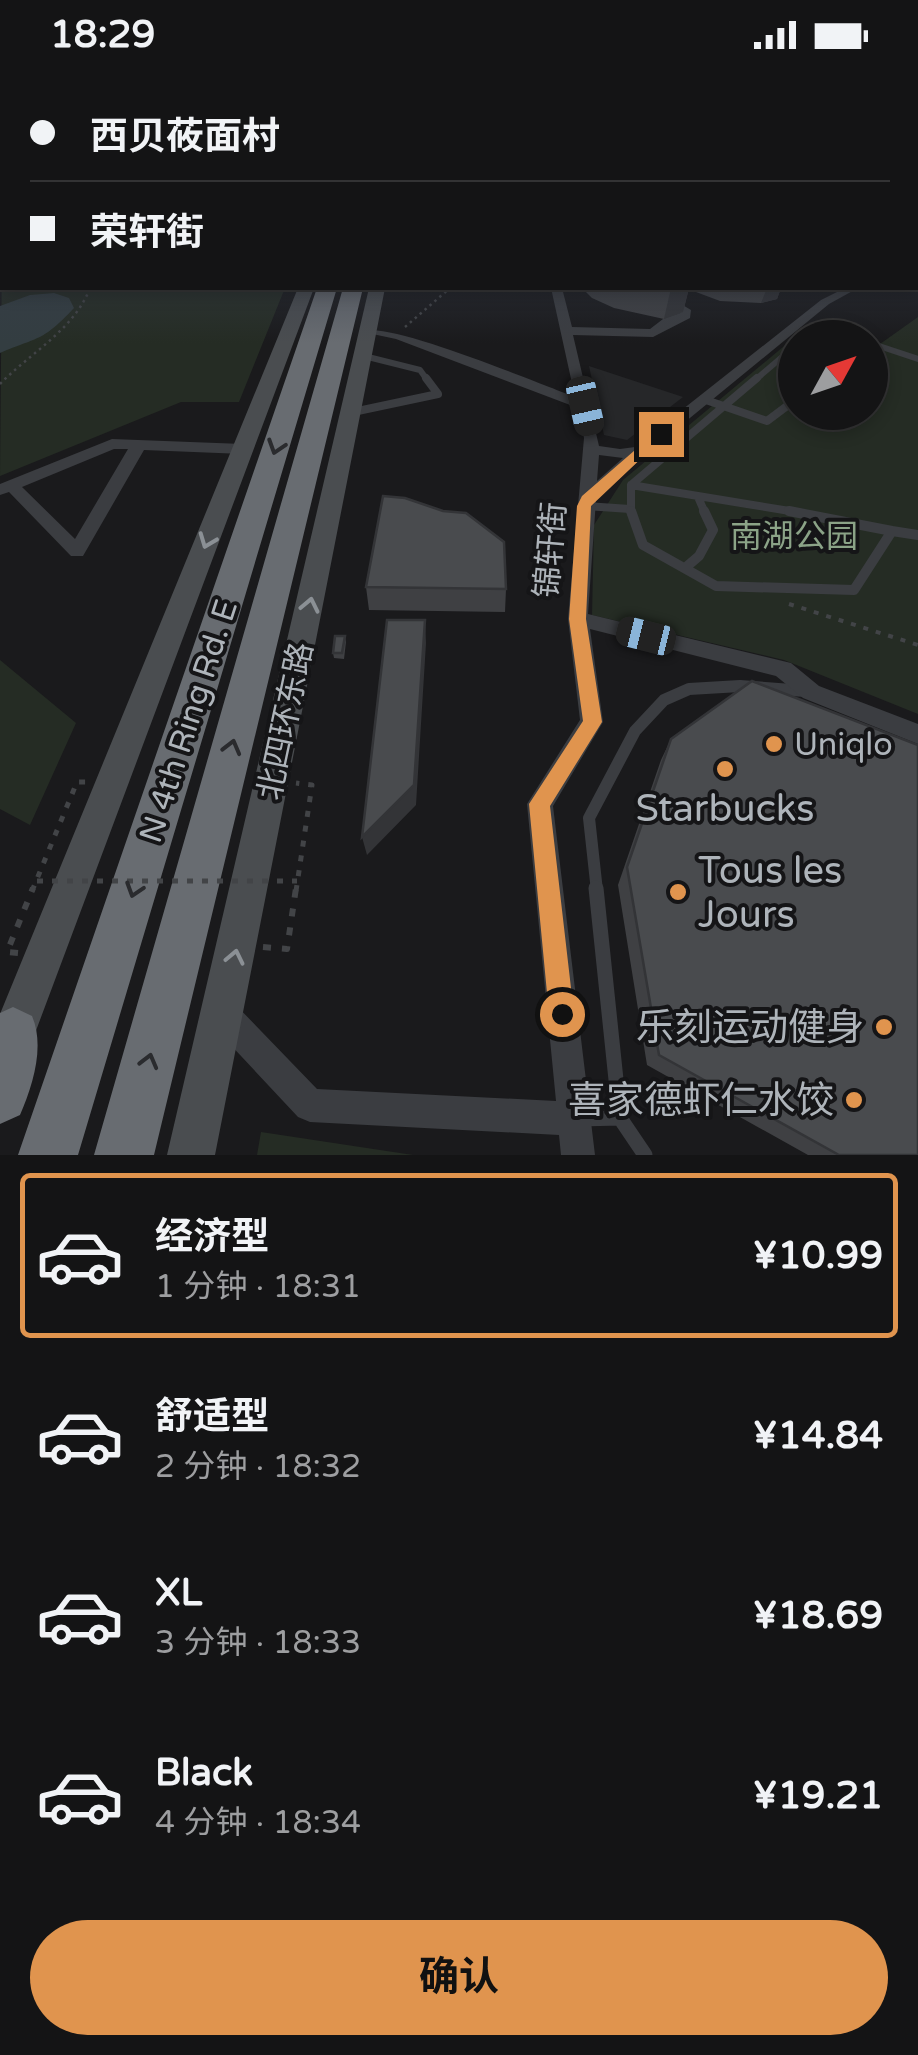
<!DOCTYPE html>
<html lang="zh">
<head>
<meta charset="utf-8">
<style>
	:root { --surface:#141415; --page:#1d1d1e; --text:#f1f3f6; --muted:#9d9ea0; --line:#333334; --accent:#e0944e }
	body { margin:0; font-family:"Varela Round","Noto Sans SC",sans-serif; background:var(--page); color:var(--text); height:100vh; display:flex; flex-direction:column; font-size:38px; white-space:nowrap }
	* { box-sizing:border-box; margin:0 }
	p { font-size:32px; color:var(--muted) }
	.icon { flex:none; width:55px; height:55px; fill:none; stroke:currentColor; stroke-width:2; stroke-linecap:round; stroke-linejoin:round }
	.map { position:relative; height:1085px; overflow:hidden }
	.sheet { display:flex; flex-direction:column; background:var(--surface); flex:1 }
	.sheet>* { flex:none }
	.hud { position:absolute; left:0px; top:0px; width:920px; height:220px; box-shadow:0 5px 15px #0003,0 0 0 2px var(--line); display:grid; align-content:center; height:220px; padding:0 30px; background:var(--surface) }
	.needle { width:65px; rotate:50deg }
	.controls { position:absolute; left:778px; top:250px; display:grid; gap:20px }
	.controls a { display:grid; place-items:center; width:110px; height:110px; border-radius:50%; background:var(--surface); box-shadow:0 5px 15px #0003,0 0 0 2px var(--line); font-size:50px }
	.end { position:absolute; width:45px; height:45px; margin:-22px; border:12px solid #e0944e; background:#111; box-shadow:0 0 0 5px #111 }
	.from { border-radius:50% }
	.car { position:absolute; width:30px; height:60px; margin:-30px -15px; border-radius:12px; box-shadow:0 0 8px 2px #0007; background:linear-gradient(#222 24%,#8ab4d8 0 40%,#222 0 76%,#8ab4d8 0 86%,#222 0) }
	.hud b { display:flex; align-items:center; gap:35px; height:95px; font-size:38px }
	.hud b+b { border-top:2px solid var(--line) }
	.hud i { width:25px; height:25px; background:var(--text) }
	ul { padding:18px 0 0; list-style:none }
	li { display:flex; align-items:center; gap:30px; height:165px; margin:0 20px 15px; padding:0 10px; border:5px solid transparent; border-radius:10px }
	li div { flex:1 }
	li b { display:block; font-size:38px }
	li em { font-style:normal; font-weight:700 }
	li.on { border-color:var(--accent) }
	li>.icon { width:90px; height:90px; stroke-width:1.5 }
	.action { display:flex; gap:20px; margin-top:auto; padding:20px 30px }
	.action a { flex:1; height:115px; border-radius:60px; background:var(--accent); color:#111; font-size:40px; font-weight:700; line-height:115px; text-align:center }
	.status { display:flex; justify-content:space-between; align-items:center; height:70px; padding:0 50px; background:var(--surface); direction:ltr }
	.status svg { height:28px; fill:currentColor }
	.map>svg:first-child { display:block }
	.built { fill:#262729 }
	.green { fill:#252c24 }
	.water { fill:#333d41 }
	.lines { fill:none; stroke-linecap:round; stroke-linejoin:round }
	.path-far3 { stroke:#424447; stroke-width:2.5; stroke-dasharray:2.5 4; stroke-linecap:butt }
	.path-far2 { stroke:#424447; stroke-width:4; stroke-dasharray:5 8; stroke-linecap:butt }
	.path-far1 { stroke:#424447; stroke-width:5; stroke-dasharray:6 9; stroke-linecap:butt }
	.path { stroke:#424447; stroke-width:6; stroke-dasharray:8 11; stroke-linecap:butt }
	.lane-far4 { stroke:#3b3d41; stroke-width:6 }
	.lane-far3 { stroke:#3b3d41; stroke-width:8 }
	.lane-far2 { stroke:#3b3d41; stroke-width:10 }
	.lane-far1 { stroke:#3b3d41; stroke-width:12 }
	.lane { stroke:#3b3d41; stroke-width:15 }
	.street { fill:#3b3d41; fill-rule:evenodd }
	.secondary { fill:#4a4d50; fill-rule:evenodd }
	.highway { fill:#686c71; fill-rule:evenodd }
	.path-bridge { stroke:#424447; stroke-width:5; stroke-dasharray:6 9; stroke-linecap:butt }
	.wall { fill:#3f4043 }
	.shaded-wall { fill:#333437 }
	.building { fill:#494b4e; stroke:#333437; stroke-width:2.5 }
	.oneway { stroke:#2a2b2e }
	.oneway2 { stroke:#8b9095 }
	.route { fill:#e0944e }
	.poi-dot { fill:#e0944e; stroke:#151517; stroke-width:4 }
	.labels { text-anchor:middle; stroke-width:8; stroke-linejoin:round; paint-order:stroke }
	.park-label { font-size:32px; fill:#8ba387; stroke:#151517 }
	.street-label { font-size:32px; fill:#aeb4ba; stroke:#151517 }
	.poi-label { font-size:32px; fill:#aeb4ba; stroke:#151517; text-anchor:start }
	.near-poi-label { font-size:38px; fill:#aeb4ba; stroke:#151517; text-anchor:end }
</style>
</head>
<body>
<div class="status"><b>18:29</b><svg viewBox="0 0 49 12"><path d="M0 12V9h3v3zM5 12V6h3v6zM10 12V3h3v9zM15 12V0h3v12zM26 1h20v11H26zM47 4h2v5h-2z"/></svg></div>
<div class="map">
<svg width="918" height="1085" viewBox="0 0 918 1085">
	<rect width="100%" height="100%" fill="#1a1a1c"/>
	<path class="built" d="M589 296 683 327 627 370 604 365Z"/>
	<path class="green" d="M2 178V218H285L239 332H181L0 406Z
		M918 247V644L784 590 592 545 594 455 623 410 813 252 860 267 795 268V342H870V271L880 274Z
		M0 590 76 653 30 755 0 739Z
		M261 1062 413 1085H257Z"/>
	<path class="water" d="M54 223 69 228 74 238C42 272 40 266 0 283V236L30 225Z"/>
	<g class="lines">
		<path class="path-far3" d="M405 257 450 218
			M0 314C30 283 74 260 90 218"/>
		<path class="path-far2" d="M789 534 918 575"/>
		<path class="path-far1" d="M32 821 77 712H87
			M296 821 312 715 296 713"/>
		<path class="path" d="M263 877 287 879 296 818
			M18 883 7 882 33 818"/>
		<path class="lane-far4" d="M805 268 817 257 851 268
			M870 273 918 289
			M364 286 420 300 428 311
			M754 311 795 276"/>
		<path class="lane-far3" d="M703 329 767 351 795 330
			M353 342 438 324 426 308
			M631 415 802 443
			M698 427 705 443
			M586 436 630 439
			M631 443V415L757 308"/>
		<path class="lane-far2" d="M631 441 643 475 716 516 854 520 892 461 918 465
			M789 441 892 461
			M685 498 699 486 713 460 704 441"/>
		<path class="lane-far1" d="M597 821 589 748 635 661 664 630 689 619 740 616 805 621"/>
		<path class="lane" d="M620 1048 645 1085
			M579 1049 620 1048 596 818"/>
		<path class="street" d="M551 218H562L572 257 650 259 663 249 680 243 670 236 664 218H674L681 234 691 240 690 248 653 267 573 265 599 376 620 379 635 377 821 230 845 218H858L829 234 646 384 596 430 588 544 791 593 819 616 918 654V674L803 628 776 606 590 559 603 652 553 736 595 1085H561L559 1065 310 1052 298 1047 212 955 208 944 212 933 223 929 234 933 317 1019 556 1031 527 734 580 650 568 549 584 368 578 338 396 269 363 262C385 249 542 315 575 327ZM599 385 623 388 597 411Z
			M112 369 243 374 251 379 243 384 144 380 83 486H71L9 422 0 425V414ZM114 379H128L75 469 22 417Z"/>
		<path class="secondary" d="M0 164H2V172H0Z
			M298 218H314L22 998 16 1014 0 1020V944Z
			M369 218H385L215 1085H167Z"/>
		<path class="highway" d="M317 218H337L78 1085H18Z
			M343 218H363L154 1085H94Z
			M13 937 32 946C45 976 33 1015 20 1045L0 1054V943Z"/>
		<path class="path-bridge" d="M37 811H297"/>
	</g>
	<path class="wall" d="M582 218H689L683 242 664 249 614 238 592 228Z
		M697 218H781L777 229 761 233 720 231 696 222Z
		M366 517 506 519 505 542 369 540Z
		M345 566 346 572 344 589 334 588 333 583Z
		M671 669 918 1085H808L647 995 618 815 661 690Z"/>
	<path class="shaded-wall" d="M671 218H689L683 242 664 249Z
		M767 218H781L777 229 761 233Z
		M425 550 426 573 416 735 367 785 362 767Z"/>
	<path class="building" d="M383 426 405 428 443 441 466 443 504 472 506 519 366 517Z
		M387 550H425L414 715 362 767Z
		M335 566H345L342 583H333Z
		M752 611 918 675V1085H839L659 985 627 797 671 669Z"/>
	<defs><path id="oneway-chevron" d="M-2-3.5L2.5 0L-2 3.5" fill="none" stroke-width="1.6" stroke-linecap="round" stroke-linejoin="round" transform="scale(2.5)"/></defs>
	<g class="oneway">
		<use href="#oneway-chevron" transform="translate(276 377) rotate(108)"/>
		<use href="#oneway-chevron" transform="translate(232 677) rotate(-75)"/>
		<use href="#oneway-chevron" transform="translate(134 820) rotate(108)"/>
		<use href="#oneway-chevron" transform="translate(149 991) rotate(-75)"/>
	</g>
	<g class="oneway2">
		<use href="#oneway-chevron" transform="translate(207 471) rotate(111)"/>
		<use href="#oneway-chevron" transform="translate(310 535) rotate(-78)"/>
		<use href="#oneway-chevron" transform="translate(235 887) rotate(-78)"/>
	</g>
	<linearGradient id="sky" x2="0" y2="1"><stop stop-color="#0e0e0f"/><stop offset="0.45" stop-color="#383e4b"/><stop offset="1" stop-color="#383e4b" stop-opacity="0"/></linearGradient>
	<rect width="918" height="273" fill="url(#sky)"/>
	<path class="route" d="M657 361 667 364 591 436 586 549 602 652 550 736 574 944 571 953 562 956 553 953 549 944 529 734 583 651 569 549 577 436 582 426Z"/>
	<g class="poi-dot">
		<circle cx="774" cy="674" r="10"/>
		<circle cx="725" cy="699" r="10"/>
		<circle cx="678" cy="822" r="10"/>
		<circle cx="884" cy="957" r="10"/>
		<circle cx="854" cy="1030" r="10"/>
	</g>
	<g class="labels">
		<g class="park-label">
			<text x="794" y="477">南湖公园</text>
		</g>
		<g class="street-label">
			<text transform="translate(550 480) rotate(-85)" y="11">锦轩街</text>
			<text transform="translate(188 651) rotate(-72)" y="11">N 4th Ring Rd. E</text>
			<text transform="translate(285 651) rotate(-78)" y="11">北四环东路</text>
		</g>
		<g class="poi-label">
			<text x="794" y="685">Uniqlo</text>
		</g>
		<g class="near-poi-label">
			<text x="725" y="751" text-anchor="middle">Starbucks</text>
			<text x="698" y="813" text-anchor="start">Tous les<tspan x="698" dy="44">Jours</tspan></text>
			<text x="864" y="970">乐刻运动健身</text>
			<text x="834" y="1043">喜家德虾仁水饺</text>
		</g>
	</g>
</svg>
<div class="controls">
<a><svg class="needle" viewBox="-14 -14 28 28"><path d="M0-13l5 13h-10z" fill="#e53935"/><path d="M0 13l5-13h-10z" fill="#9d9ea0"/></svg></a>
</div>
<i class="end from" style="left:562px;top:944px"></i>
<i class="end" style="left:661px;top:364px"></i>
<i class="car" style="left:585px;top:336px;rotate:167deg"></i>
<i class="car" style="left:646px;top:566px;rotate:284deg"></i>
<div class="hud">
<b><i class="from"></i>西贝莜面村</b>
<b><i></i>荣轩街</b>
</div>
</div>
<section class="sheet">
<ul>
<li class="on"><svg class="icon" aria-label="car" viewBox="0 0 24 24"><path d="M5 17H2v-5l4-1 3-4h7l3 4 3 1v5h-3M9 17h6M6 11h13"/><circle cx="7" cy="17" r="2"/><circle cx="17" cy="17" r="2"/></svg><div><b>经济型</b><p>1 分钟 · 18:31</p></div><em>¥10.99</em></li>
<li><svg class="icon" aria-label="car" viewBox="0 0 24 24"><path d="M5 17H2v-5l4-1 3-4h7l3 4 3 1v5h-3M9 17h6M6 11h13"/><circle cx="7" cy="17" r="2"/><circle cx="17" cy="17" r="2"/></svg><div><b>舒适型</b><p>2 分钟 · 18:32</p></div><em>¥14.84</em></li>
<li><svg class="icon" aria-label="car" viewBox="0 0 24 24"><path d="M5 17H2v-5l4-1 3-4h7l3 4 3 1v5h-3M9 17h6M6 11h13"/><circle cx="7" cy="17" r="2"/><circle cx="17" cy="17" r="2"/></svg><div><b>XL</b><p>3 分钟 · 18:33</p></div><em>¥18.69</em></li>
<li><svg class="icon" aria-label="car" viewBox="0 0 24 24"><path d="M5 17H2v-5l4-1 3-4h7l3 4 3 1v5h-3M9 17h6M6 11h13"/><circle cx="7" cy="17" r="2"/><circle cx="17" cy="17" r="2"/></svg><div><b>Black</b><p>4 分钟 · 18:34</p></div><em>¥19.21</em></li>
</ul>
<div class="action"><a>确认</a></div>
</section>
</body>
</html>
